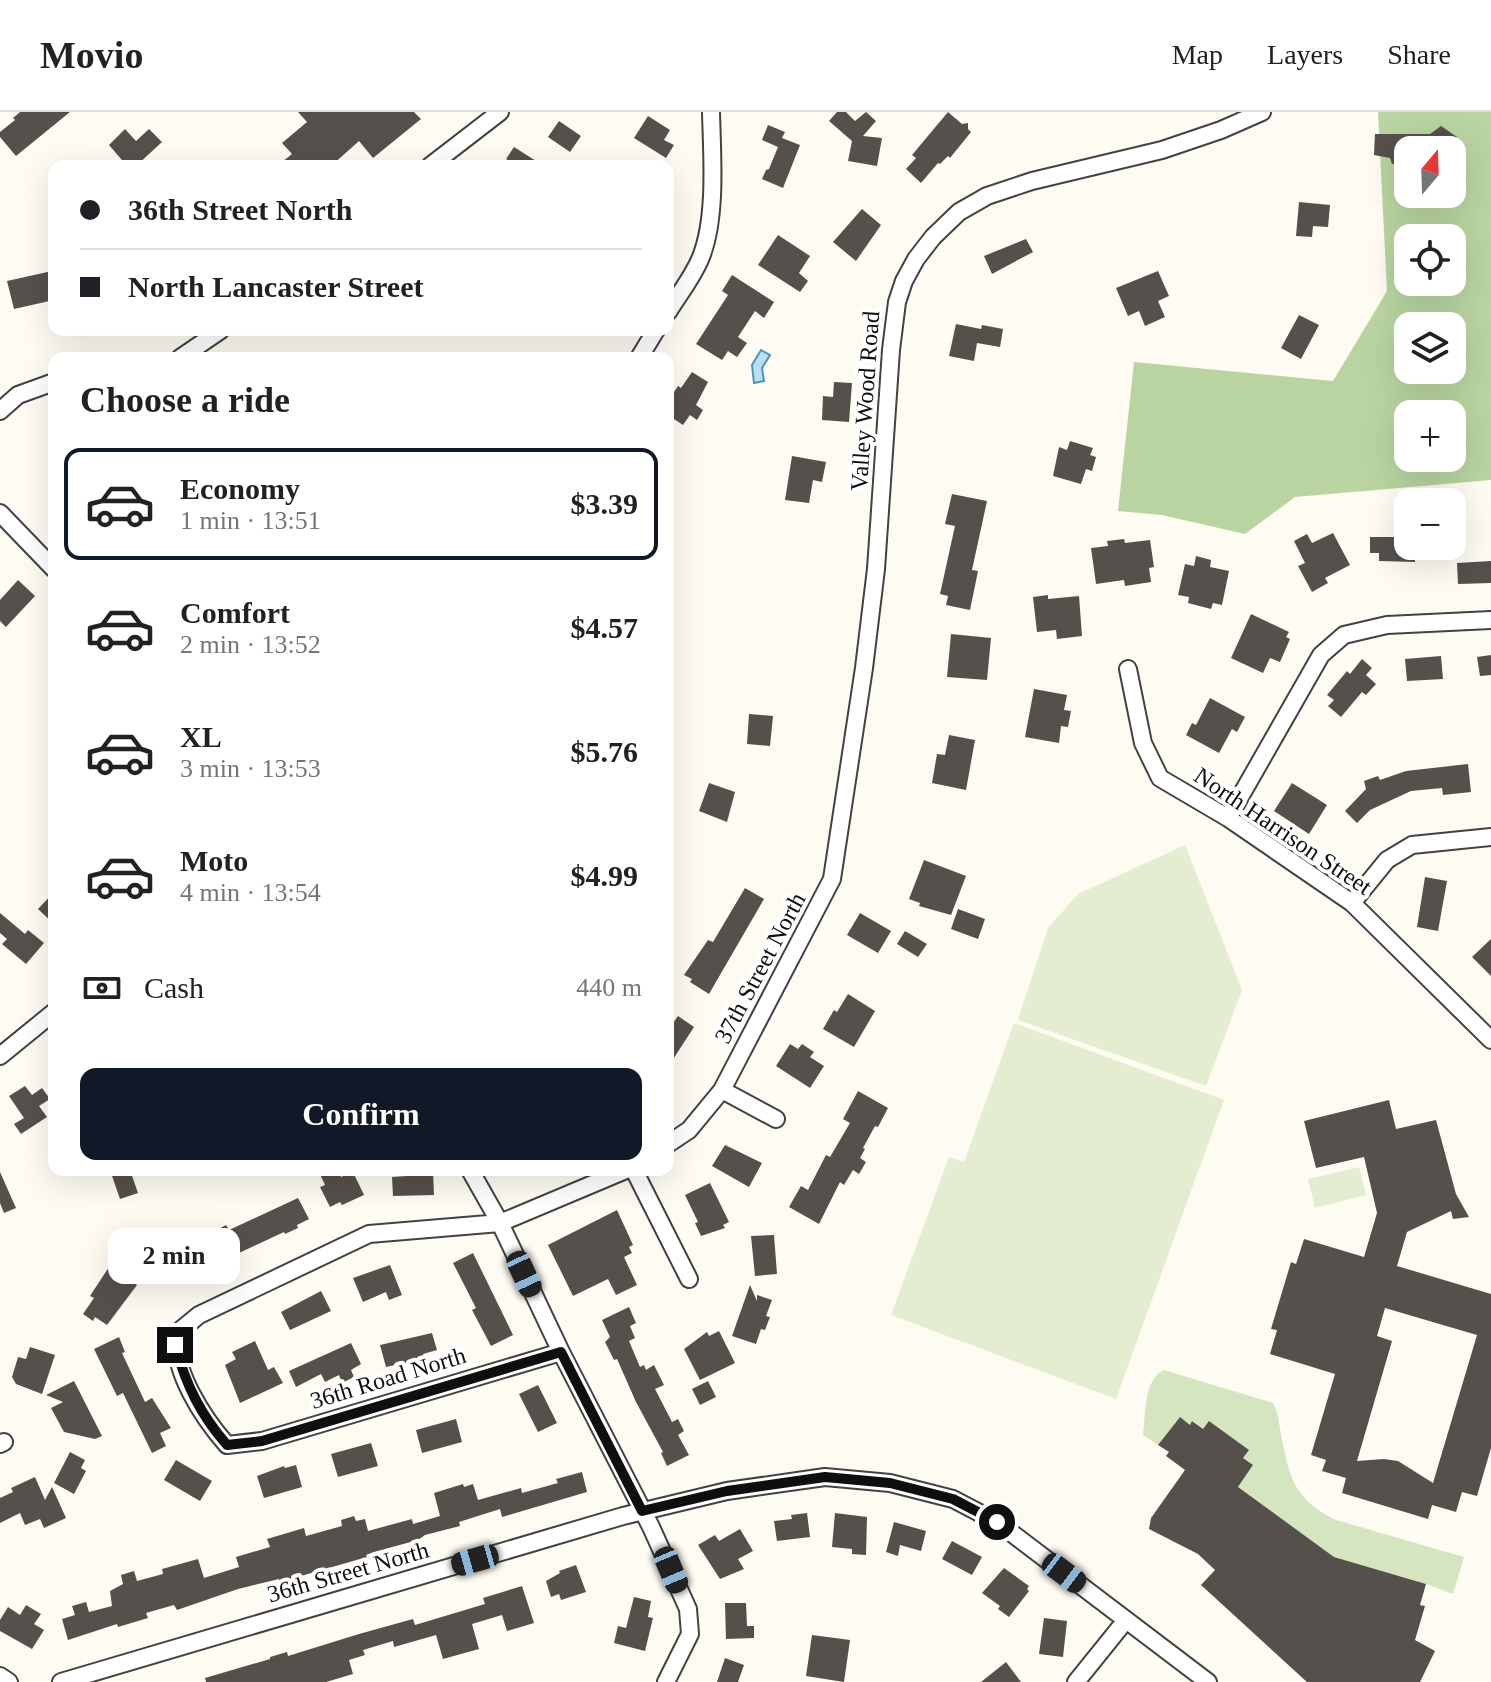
<!DOCTYPE html>
<html lang="en">
<head>
<meta charset="utf-8">
<style>
	:root { --surface:#fff; --page:#f6f6f6; --text:#202124; --muted:#757577; --line:#e0e0e0; --accent:#111827 }
	body { margin:0; font-family:"Times New Roman",serif; background:var(--page); color:var(--text); height:100vh; display:flex; flex-direction:column; font-size:30px; white-space:nowrap }
	* { box-sizing:border-box; margin:0 }
	p { font-size:26px; color:var(--muted) }
	.icon { flex:none; width:44px; height:44px; fill:none; stroke:currentColor; stroke-width:2; stroke-linecap:round; stroke-linejoin:round }
	.map { position:relative; flex:1; overflow:hidden }
	.details { position:absolute; left:48px; top:240px; width:626px; height:824px; display:flex; flex-direction:column; background:var(--surface); border-radius:16px; box-shadow:0 8px 32px #0002 }
	.details>* { flex:none }
	.guide { position:absolute; left:48px; top:48px; width:626px; height:176px; border-radius:16px; box-shadow:0 8px 32px #0002; display:grid; align-content:center; height:176px; padding:0 32px; background:var(--surface) }
	.needle { width:52px; rotate:19deg }
	.fabs { position:absolute; left:1394px; top:24px; display:grid; gap:16px }
	.fabs a { display:grid; place-items:center; width:72px; height:72px; border-radius:16px; background:var(--surface); box-shadow:0 8px 32px #0002; font-size:40px }
	.end { position:absolute; width:36px; height:36px; margin:-18px; border:10px solid #0f0f0f; background:#fff; box-shadow:0 0 0 4px #fff }
	.from { border-radius:50% }
	.bubble { position:absolute; height:56px; border-radius:16px; background:var(--surface); box-shadow:0 8px 32px #0002; font-size:26px; font-weight:600; line-height:56px; text-align:center }
	.car { position:absolute; width:24px; height:48px; margin:-24px -12px; border-radius:10px; box-shadow:0 0 6px 2px #0007; background:linear-gradient(#222 24%,#8ab4d8 0 40%,#222 0 76%,#8ab4d8 0 86%,#222 0) }
	.guide b { display:flex; align-items:center; gap:28px; height:76px; font-size:30px }
	.guide b+b { border-top:2px solid var(--line) }
	.guide i { width:20px; height:20px; background:var(--text) }
	ul { padding:0; list-style:none }
	li { display:flex; align-items:center; gap:24px; height:112px; margin:0 16px 12px; padding:0 16px; border:4px solid transparent; border-radius:16px }
	li div { flex:1 }
	li b { display:block; font-size:30px }
	li em { font-style:normal; font-weight:600 }
	li.active { border-color:var(--accent) }
	li>.icon { width:72px; height:72px; stroke-width:1.5 }
	h2 { padding:0 32px; font-size:36px; line-height:96px }
	.pay { display:flex; align-items:center; gap:20px; height:88px; padding:0 32px; font-size:30px }
	.pay p { margin-inline-start:auto }
	.action { display:flex; gap:16px; margin-top:auto; padding:16px 32px }
	.action a { flex:1; height:92px; border-radius:16px; background:var(--accent); color:#fff; font-size:32px; font-weight:600; line-height:92px; text-align:center }
	header { display:flex; align-items:center; gap:48px; box-sizing:border-box; height:112px; padding:0 40px; background:var(--surface); border-bottom:2px solid var(--line) }
	header strong { font-size:38px }
	nav { display:flex; gap:44px; margin-inline-start:auto; font-size:28px }
	.map>svg:first-child { display:block }
	.green { fill:#d4e5bf }
	.forest { fill:#b9d4a0; fill-rule:evenodd }
	.pitch { fill:#e4edd0 }
	.water { fill:#bcdeef; stroke:#4c94be; stroke-width:2 }
	.building { fill:#56504c; fill-rule:evenodd }
	.lines { fill:none; stroke-linecap:round; stroke-linejoin:round }
	.minor-casing { stroke:#424242; stroke-width:20 }
	.minor { stroke:#fff; stroke-width:16 }
	.route { stroke:#0f0f0f; stroke-width:10 }
	.labels { text-anchor:middle; stroke-width:8; stroke-linejoin:round; paint-order:stroke }
	.street-label { font-size:24px; fill:#0f0f0f; stroke:#fff }
</style>
</head>
<body>
<header>
<strong>Movio</strong>
<nav><a>Map</a><a>Layers</a><a>Share</a></nav>
</header>
<div class="map">
<svg width="1491" height="1570" viewBox="0 0 1491 1570">
	<rect width="100%" height="100%" fill="#fdfbf2"/>
	<path class="green" d="M1164 1258 1273 1291C1278 1300 1279 1311 1281 1322 1289 1365 1294 1388 1336 1408L1464 1445 1453 1482 1426 1472 1334 1445 1238 1375 1253 1354 1243 1346 1249 1338 1209 1309 1203 1317 1193 1309 1190 1313 1180 1305 1158 1333 1143 1323C1146 1302 1143 1268 1164 1258Z"/>
	<path class="forest" d="M1378 0H1491V368L1295 385 1245 422 1162 403 1118 399 1134 250 1333 269 1387 179ZM1408 38H1452V82H1408ZM1408 126H1452V170H1408ZM1408 214H1452V258H1408ZM1408 302H1452V346H1408Z"/>
	<path class="pitch" d="M1185 733 1242 878 1206 974 1018 908 1048 816 1078 782Z
		M1014 911 1224 988 1116 1287 891 1203 949 1045 964 1050Z
		M1359 1055 1366 1083 1315 1096 1308 1067Z"/>
	<path class="water" d="M761 238 770 243 762 256 764 269 754 271 752 253Z"/>
	<path class="building" d="M20 0H70L16 44 0 25V20L15 8 13 6Z
		M298 0H414L421 7 373 46 359 29 331 54H277L292 42 282 31 307 10Z
		M837 0H846L855 9 866 0 876 9 863 24 882 26 877 54 848 49 852 29 829 9Z
		M948 0 962 12 968 11V17L971 20 950 46 948 44 940 52 938 51 921 71 906 57 916 46 912 43Z
		M648 4 670 18 664 28 674 33 666 46 634 26Z
		M559 9 581 24 570 40 548 25Z
		M768 13 785 20 782 26 800 33 783 76 762 67 766 58 769 57 778 35 762 28Z
		M1441 14 1457 25 1449 38H1408V52H1392L1390 46 1374 43 1375 22H1430Z
		M125 17 136 29 149 17 162 30 136 54H127L109 33Z
		M514 35 544 54H517L506 47Z
		M1299 90 1330 93 1328 115 1313 114 1312 125 1296 124Z
		M862 97 881 113 856 149 833 130Z
		M778 123 810 144 799 161 808 169 800 180 758 153Z
		M1026 127 1033 140 992 162 984 144Z
		M52 159 54 188 14 197 7 169Z
		M1158 159 1169 184 1158 189 1165 205 1145 214 1139 199 1128 204 1116 176Z
		M732 163 774 190 764 206 755 199 738 225 747 231 737 245 728 239 722 248 696 232 728 183 722 179Z
		M1299 203 1319 213 1301 247 1281 236Z
		M956 212 981 217 982 213 1003 217 1000 235 977 231 974 249 949 244Z
		M692 260 708 270 696 293 703 298 697 308 690 303 683 313 668 303V280L672 283 678 274 681 276Z
		M834 270 852 271 849 310 822 308 823 284 833 285Z
		M1070 329 1093 336 1090 343 1096 345 1092 359 1086 357 1081 372 1053 364 1059 335 1067 338Z
		M792 344 826 350 822 370 813 368 809 391 785 388Z
		M952 382 987 389 972 458 978 459 970 498 946 493 948 484 940 482 955 414 945 412Z
		M1333 421 1350 453 1325 466 1328 471 1312 480 1298 454 1305 451 1294 429 1307 422 1312 431Z
		M1370 425H1408V434H1415V450L1379 449V441H1370Z
		M1124 427 1125 431 1150 428 1154 455 1149 456 1151 470 1125 474 1124 468 1096 472 1091 436 1108 434 1107 429Z
		M1196 444 1211 448 1210 455 1229 459 1222 493 1213 491 1211 497 1188 491 1189 485 1178 483 1185 452 1194 454Z
		M1491 449V471L1458 472 1457 451Z
		M18 468 35 484 6 515 0 509V488Z
		M1048 483V487L1079 484 1082 524 1057 527 1056 518 1037 520 1033 485Z
		M1251 502 1289 520 1286 525 1290 527 1280 550 1270 546 1263 561 1231 546Z
		M951 522 991 526 987 568 947 565Z
		M1491 543V563L1480 564 1477 545Z
		M1441 544 1443 567 1407 569 1405 547Z
		M1362 547 1372 556 1366 563 1376 572 1366 583 1362 580 1341 605 1328 594 1334 588 1327 583 1347 559 1350 562Z
		M1034 577 1067 583 1064 598 1071 599 1068 615 1061 614 1059 631 1025 625Z
		M1210 586 1245 605 1237 620 1232 617 1219 641 1186 623 1192 611 1196 613Z
		M749 602 773 604 770 634 747 632Z
		M949 623 975 628 966 678 932 671 937 642 945 643Z
		M1468 652 1471 680 1443 683 1442 676 1411 679 1370 698 1357 711 1345 699 1366 677 1364 669 1378 664 1380 668 1406 659Z
		M709 671 735 680 727 710 699 699Z
		M1292 671 1327 693 1309 722 1274 699Z
		M924 748 966 764 951 803 919 794 920 791 909 787Z
		M1425 765 1447 769 1438 819 1417 815Z
		M745 776 764 787 709 882 690 870 692 867 684 863 708 828 713 830Z
		M54 780V812L38 797Z
		M958 797 985 807 978 827 951 817Z
		M0 801 25 822 28 818 44 831 26 852 2 832 7 827 0 821Z
		M860 801 891 819 878 841 847 823Z
		M905 819 927 832 918 845 897 832Z
		M1491 827V864L1472 845Z
		M848 882 875 899 854 935 823 917 834 898 837 900Z
		M678 904 694 915 668 955V918Z
		M790 932 798 937 802 932 814 940 810 945 824 954 810 976 776 954Z
		M25 974 32 983 42 976 50 987 39 994 47 1005 21 1022 14 1012 24 1006 9 984Z
		M858 979 888 996 878 1015 875 1014 863 1036 865 1037 860 1046 866 1050 859 1062 853 1058 844 1073 840 1070 819 1112 789 1095 801 1074 808 1078 826 1043 830 1045 850 1011 843 1007Z
		M1389 988 1396 1017 1436 1008 1456 1082 1469 1105 1453 1107 1451 1099 1407 1120 1397 1154 1491 1182V1336L1477 1384 1462 1380 1456 1400 1432 1393 1428 1407 1342 1381 1346 1366 1322 1359 1326 1348 1311 1343 1335 1262 1270 1242 1277 1218 1271 1217 1291 1150 1296 1152 1304 1127 1364 1145 1377 1101 1364 1045 1316 1056 1304 1009ZM1385 1196 1477 1223 1433 1371 1398 1349 1384 1347 1357 1349 1392 1229 1377 1224Z
		M725 1033 762 1051 749 1075 712 1054Z
		M110 1058H130L138 1081 120 1087Z
		M318 1058H338L341 1065 353 1060 364 1083 342 1093 340 1090 330 1095 320 1075 325 1073Z
		M421 1058H433L434 1083 393 1084 392 1065 422 1063Z
		M0 1060 16 1096 4 1101 0 1091Z
		M710 1071 729 1110 723 1113 725 1116 701 1124 695 1111 698 1110 685 1083Z
		M298 1086 309 1107 297 1113 298 1116 285 1122 284 1120 190 1164 187 1158 172 1165 159 1140 171 1134 174 1141 214 1122 213 1120 226 1113 229 1118Z
		M617 1098 633 1133 629 1135 632 1141 624 1145 637 1173 616 1183 608 1167 573 1184 548 1133Z
		M774 1123 777 1162 755 1164 751 1124Z
		M140 1124 147 1139 125 1149 118 1134Z
		M473 1141 513 1223 491 1234 472 1198 476 1196 453 1151Z
		M390 1153 402 1183 389 1188 386 1180 363 1190 353 1166Z
		M109 1155 137 1173 107 1213 95 1205 93 1209 83 1202 94 1186 90 1184Z
		M750 1173 757 1189V1183L772 1188 766 1204 770 1205 765 1218 761 1217 756 1232 732 1224Z
		M321 1179 331 1199 290 1218 281 1200Z
		M629 1195 636 1211 630 1214 635 1226 629 1229 640 1255 644 1253 646 1258 654 1253 664 1273 655 1277 672 1310 678 1307 684 1319 678 1323 689 1343 667 1354 661 1341 663 1340 636 1290 617 1247 614 1248 605 1230 610 1225 602 1208Z
		M719 1219 735 1251 700 1268 684 1237 707 1220 709 1224Z
		M432 1221 437 1238 423 1242 424 1244 409 1250 386 1255 380 1233Z
		M119 1225 125 1240 122 1241 145 1290 152 1286 171 1316 160 1321 166 1334 152 1341 123 1281 117 1284 94 1237Z
		M255 1229 268 1258 274 1255 283 1271 240 1291 225 1253 236 1247 232 1240Z
		M351 1231 361 1252 351 1258 354 1265 342 1271 339 1263 325 1270 321 1262 296 1275 289 1259Z
		M30 1235 55 1243 42 1282 16 1272 12 1265 18 1245 26 1247Z
		M74 1269 102 1324 95 1327 64 1320 51 1296 63 1290 46 1283Z
		M708 1269 716 1285 700 1293 692 1277Z
		M538 1273 557 1311 538 1320 519 1282Z
		M1180 1305 1190 1313 1192 1309 1203 1317 1209 1309 1249 1338 1243 1346 1253 1353 1238 1375 1334 1445 1426 1472 1420 1493 1425 1494 1415 1528 1435 1539 1420 1570H1307L1201 1473 1215 1458 1198 1442 1149 1417 1151 1406 1185 1358 1166 1344 1169 1340 1158 1333Z
		M456 1307 462 1330 422 1341 416 1318Z
		M371 1331 378 1354 338 1365 331 1342Z
		M70 1340 85 1348 81 1356 86 1359 74 1382 54 1371Z
		M176 1348 212 1369 200 1389 164 1368Z
		M296 1353 302 1375 264 1386 257 1364 284 1354 285 1356Z
		M582 1360 587 1380 502 1405 500 1397 459 1410 460 1414 425 1423 418 1428 374 1440 366 1443 367 1445 280 1470 279 1467 238 1477 177 1498 174 1493 146 1501 148 1506 118 1515 117 1512 68 1528 62 1507 75 1503 72 1494 86 1490 89 1500 112 1494 110 1479 123 1472 121 1463 134 1459 137 1469 163 1462 162 1457 198 1447 204 1466 239 1455 236 1445 270 1435 267 1427 304 1416 306 1424 342 1414 341 1408 354 1404 356 1409 365 1407 368 1419 412 1407 413 1412 440 1404 434 1381 463 1372 464 1375 473 1372 478 1388 521 1376 522 1381 558 1371 556 1367Z
		M35 1365 45 1388 52 1375 66 1406 44 1416 40 1407 25 1413 20 1401 0 1411V1386L13 1380 11 1376Z
		M807 1401 810 1425 777 1429 774 1409 792 1407 791 1403Z
		M835 1401 867 1405 866 1443 852 1442V1437L832 1435Z
		M894 1410 926 1419 921 1439 900 1433 898 1444 886 1440Z
		M740 1417 753 1439 738 1447 744 1457 720 1467 698 1433 715 1423 719 1429Z
		M952 1429 982 1445 972 1463 942 1447Z
		M576 1453 586 1480 561 1488 559 1482 551 1485 546 1469 560 1461 559 1459Z
		M1004 1456 1029 1474 1027 1477 1029 1479 1009 1505 998 1497 1000 1494 982 1481Z
		M522 1474 534 1511 507 1519 502 1503 472 1512 479 1537 443 1547 436 1523 394 1535 393 1529 363 1538 365 1543 349 1548 353 1562 326 1570H206L205 1566 270 1547V1545L287 1540 288 1544 359 1522 413 1507 415 1513 485 1492 483 1486Z
		M634 1485 651 1489 648 1505 653 1506 645 1539 614 1531 618 1514 626 1516Z
		M725 1491H746L747 1514H754V1526L726 1527Z
		M26 1493 41 1502 34 1512 44 1518 32 1537 0 1519V1508L8 1495 20 1503Z
		M1044 1506 1067 1509 1063 1545 1039 1542Z
		M812 1523 850 1528 844 1570 806 1564Z
		M725 1546 744 1553 738 1570H717Z
		M1006 1550 1021 1570H981Z"/>
	<g class="lines">
		<g class="minor-casing">
			<path id="minor" d="M430 54 500 0
				M668 200C679 182 693 165 701 145 717 105 712 43 711 0
				M180 246 221 218
				M639 246 656 218
				M0 299 18 283 54 270
				M0 401 54 457
				M1128 557 1143 631 1160 666 1228 706 1352 791 1491 928
				M1228 706 1321 543 1344 523 1387 513 1491 508
				M1352 791 1387 748 1412 733 1491 725
				M0 944 54 900
				M722 978 776 1007
				M668 1032 689 1018 722 978 832 767 864 556 876 457 891 238 897 190 904 169 916 147 933 125 959 100 987 84 1032 69 1162 38 1221 18 1262 0
				M470 1058 500 1111 561 1240 651 1415 688 1497 690 1522 666 1570
				M634 1058 689 1167
				M561 1240 262 1329 227 1333C204 1307 171 1258 177 1221L199 1203 369 1122 500 1111 626 1058
				M0 1332 4 1330
				M0 1564 9 1570
				M61 1570 623 1404 727 1379 825 1365 890 1371 953 1387 997 1410 1208 1570
				M1076 1570 1126 1508"/>
		</g>
		<use href="#minor" class="minor"/>
	</g>
	<g class="lines">
		<path class="route" d="M175 1233C186 1273 200 1302 227 1333L262 1329 561 1240 642 1399 727 1379 825 1365 890 1371 953 1387 997 1410"/>
	</g>
	<g class="labels">
		<g class="street-label">
			<text transform="translate(865 289) rotate(-86)" y="8">Valley Wood Road</text>
			<text transform="translate(1283 719) rotate(34)" y="8">North Harrison Street</text>
			<text transform="translate(760 856) rotate(-62)" y="8">37th Street North</text>
			<text transform="translate(388 1266) rotate(-17)" y="8">36th Road North</text>
			<text transform="translate(348 1460) rotate(-16)" y="8">36th Street North</text>
		</g>
	</g>
</svg>
<div class="fabs">
<a><svg class="needle" viewBox="-14 -14 28 28"><path d="M0-13l5 13h-10z" fill="#e53935"/><path d="M0 13l5-13h-10z" fill="#757577"/></svg></a>
<a><svg class="icon" aria-label="locate" viewBox="0 0 24 24"><circle cx="12" cy="12" r="6"/><path d="M12 2v4M12 18v4M2 12h4M18 12h4"/></svg></a>
<a><svg class="icon" aria-label="layers" viewBox="0 0 24 24"><path d="M12 4l9 5-9 5-9-5zM3 14l9 5 9-5"/></svg></a>
<a>+</a>
<a>−</a>
</div>
<i class="end from" style="left:997px;top:1410px"></i>
<i class="end" style="left:175px;top:1233px"></i>
<div class="bubble" style="left:108px;top:1116px;width:132px">2 min</div>
<i class="car" style="left:524px;top:1162px;rotate:155deg"></i>
<i class="car" style="left:475px;top:1448px;rotate:254deg"></i>
<i class="car" style="left:671px;top:1458px;rotate:157deg"></i>
<i class="car" style="left:1064px;top:1461px;rotate:127deg"></i>
<div class="guide">
<b><i class="from"></i>36th Street North</b>
<b><i></i>North Lancaster Street</b>
</div>
<section class="details">
<h2>Choose a ride</h2>
<ul>
<li class="active"><svg class="icon" aria-label="car" viewBox="0 0 24 24"><path d="M5 17H2v-5l4-1 3-4h7l3 4 3 1v5h-3M9 17h6M6 11h13"/><circle cx="7" cy="17" r="2"/><circle cx="17" cy="17" r="2"/></svg><div><b>Economy</b><p>1 min · 13:51</p></div><em>$3.39</em></li>
<li><svg class="icon" aria-label="car" viewBox="0 0 24 24"><path d="M5 17H2v-5l4-1 3-4h7l3 4 3 1v5h-3M9 17h6M6 11h13"/><circle cx="7" cy="17" r="2"/><circle cx="17" cy="17" r="2"/></svg><div><b>Comfort</b><p>2 min · 13:52</p></div><em>$4.57</em></li>
<li><svg class="icon" aria-label="car" viewBox="0 0 24 24"><path d="M5 17H2v-5l4-1 3-4h7l3 4 3 1v5h-3M9 17h6M6 11h13"/><circle cx="7" cy="17" r="2"/><circle cx="17" cy="17" r="2"/></svg><div><b>XL</b><p>3 min · 13:53</p></div><em>$5.76</em></li>
<li><svg class="icon" aria-label="car" viewBox="0 0 24 24"><path d="M5 17H2v-5l4-1 3-4h7l3 4 3 1v5h-3M9 17h6M6 11h13"/><circle cx="7" cy="17" r="2"/><circle cx="17" cy="17" r="2"/></svg><div><b>Moto</b><p>4 min · 13:54</p></div><em>$4.99</em></li>
</ul>
<div class="pay"><svg class="icon" aria-label="cash" viewBox="0 0 24 24"><path d="M3 7h18v10H3z"/><circle cx="12" cy="12" r="2"/></svg>Cash<p>440 m</p></div>
<div class="action"><a>Confirm</a></div>
</section>
</div>
</body>
</html>
